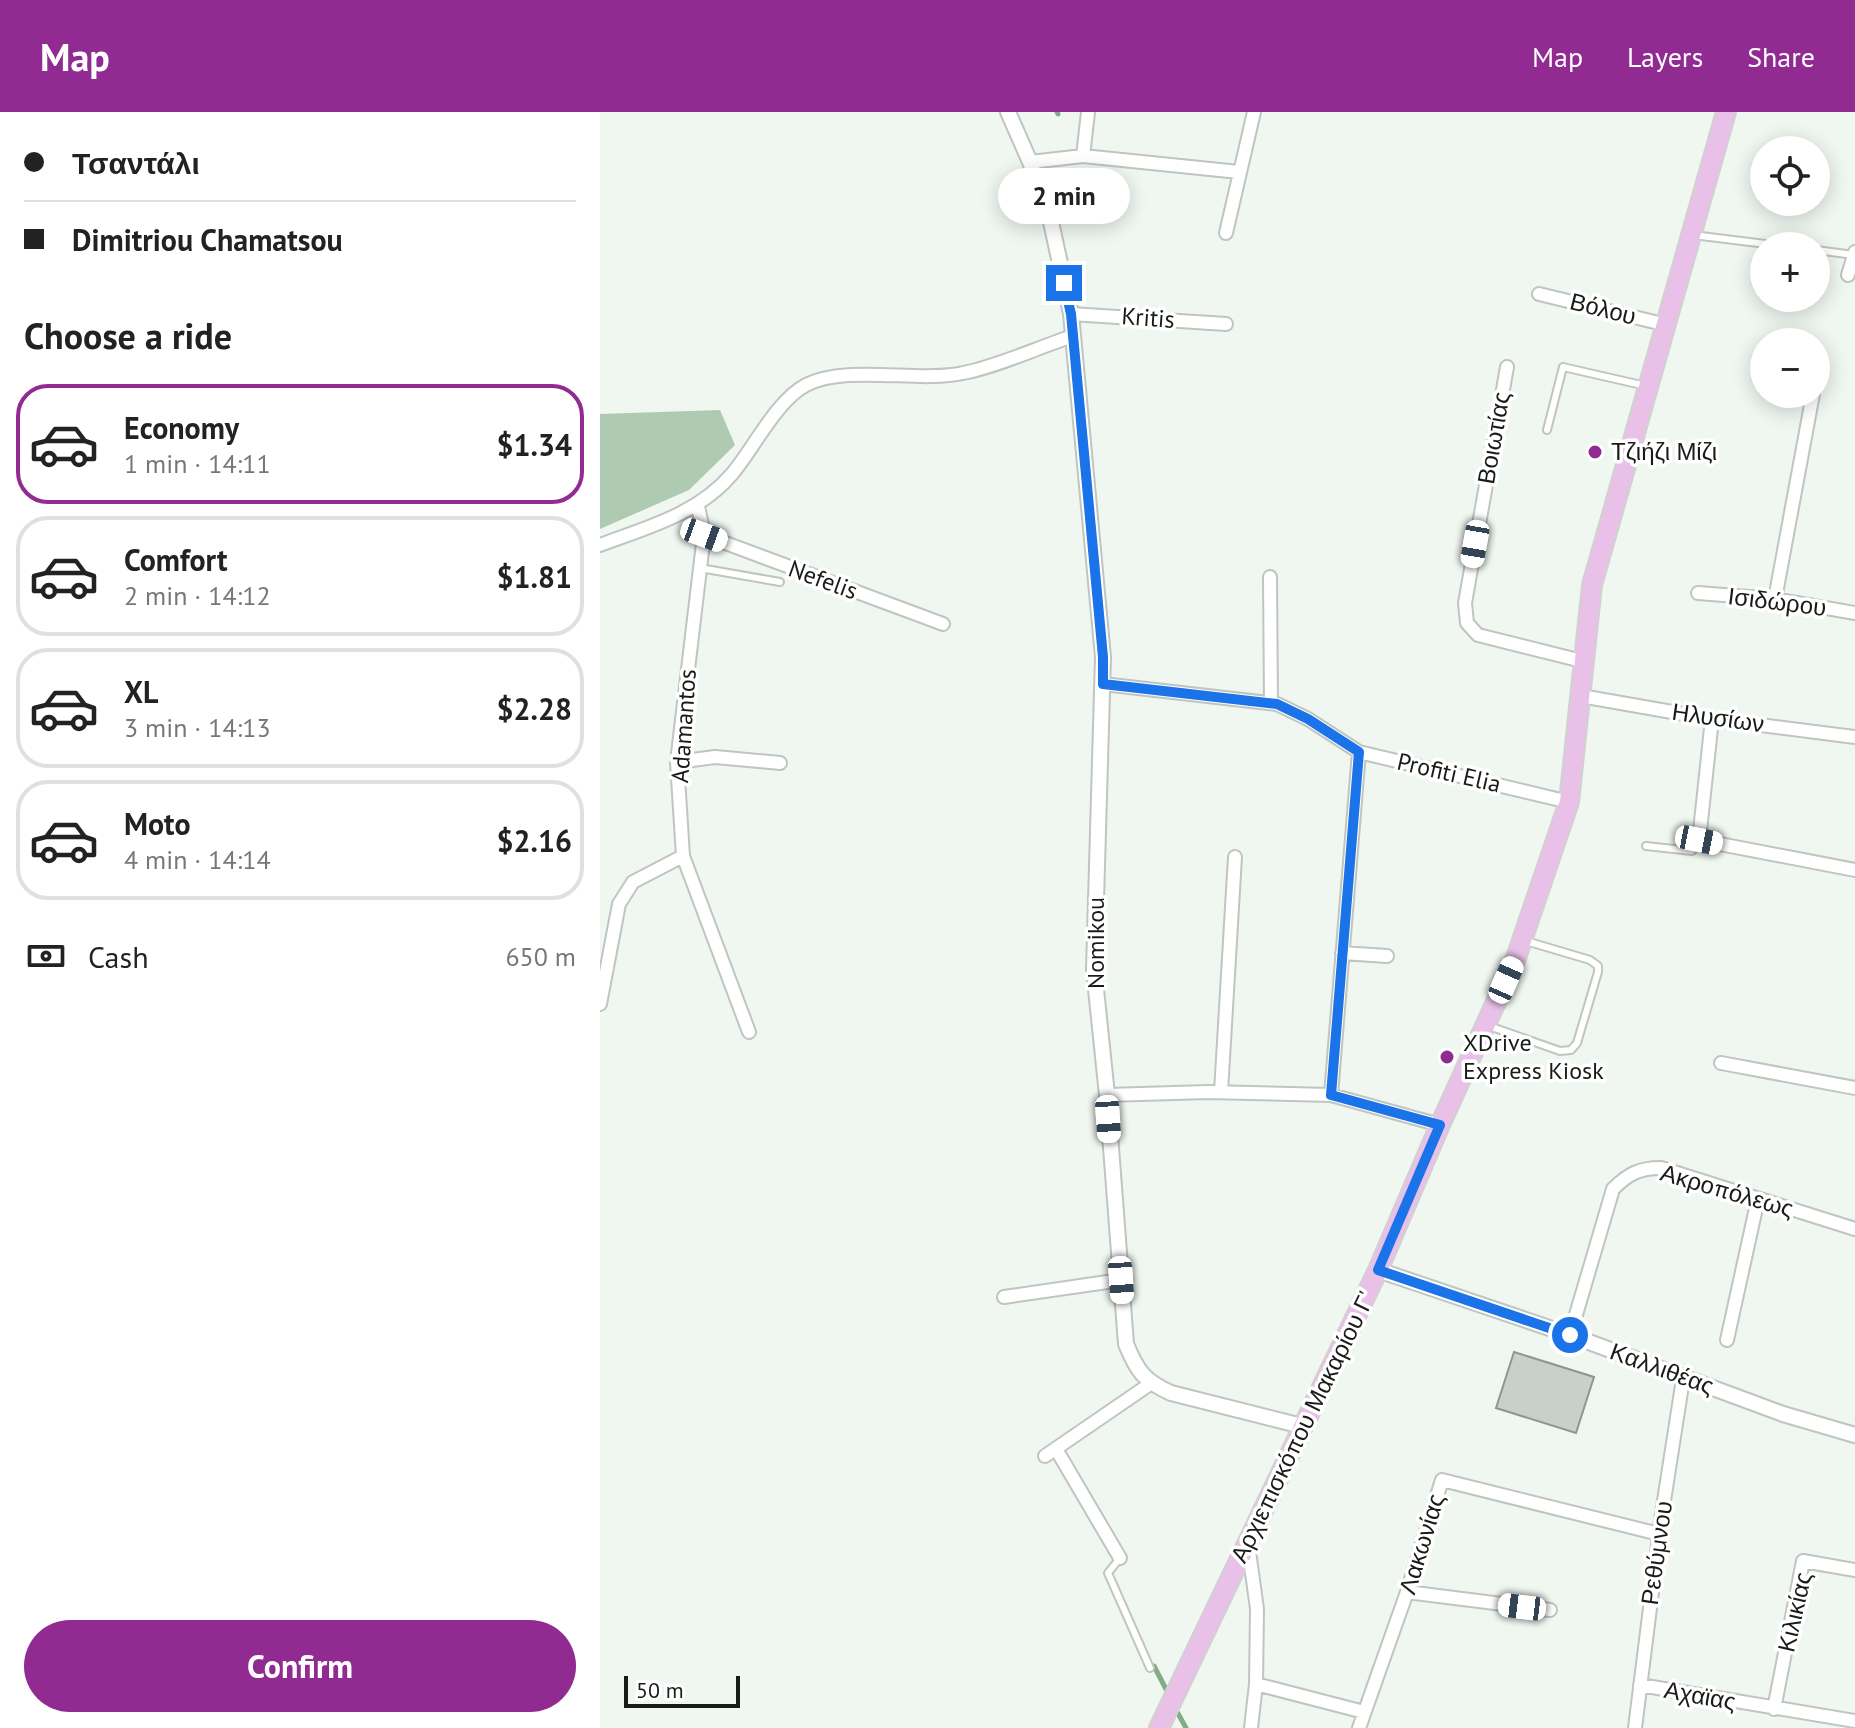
<!DOCTYPE html>
<html lang="en">
<head>
<meta charset="utf-8">
<style>
	:root { --surface:#fff; --page:#f2f2f2; --text:#222; --muted:#767676; --line:#e0e0e0; --accent:#912b91 }
	body { margin:0; font-family:"PT Sans",sans-serif; background:var(--page); color:var(--text); height:100vh; display:flex; flex-direction:column; font-size:30px; white-space:nowrap }
	* { box-sizing:border-box; margin:0 }
	p { font-size:26px; color:var(--muted) }
	.icon { flex:none; width:44px; height:44px; fill:none; stroke:currentColor; stroke-width:2; stroke-linecap:round; stroke-linejoin:round }
	.map { position:relative; flex:1; overflow:hidden }
	.sheet { display:flex; flex-direction:column; background:var(--surface); width:600px }
	.sheet>* { flex:none }
	.hud { display:grid; align-content:center; height:176px; padding:0 24px; background:var(--surface) }
	.tools { position:absolute; left:1150px; top:24px; display:grid; gap:16px }
	.tools a { display:grid; place-items:center; width:80px; height:80px; border-radius:50%; background:var(--surface); box-shadow:0 4px 20px #0003; font-size:40px }
	.scale { position:absolute; left:24px; bottom:20px; width:116px; box-sizing:border-box; padding-left:8px; border:4px solid #191b19; border-top:0; font-size:22px; line-height:28px; white-space:nowrap; color:#191b19; -webkit-text-stroke:6px #fff; paint-order:stroke }
	.end { position:absolute; width:36px; height:36px; margin:-18px; border:10px solid #1a73e8; background:#fff; box-shadow:0 0 0 4px #fff }
	.from { border-radius:50% }
	.bubble { position:absolute; height:56px; border-radius:28px; background:var(--surface); box-shadow:0 4px 20px #0003; font-size:26px; font-weight:800; line-height:56px; text-align:center }
	.car { position:absolute; width:24px; height:48px; margin:-24px -12px; border-radius:10px; box-shadow:0 0 6px 2px #0007; background:linear-gradient(#fff 24%,#345 0 40%,#fff 0 76%,#345 0 86%,#fff 0) }
	.hud b { display:flex; align-items:center; gap:28px; height:76px; font-size:30px }
	.hud b+b { border-top:2px solid var(--line) }
	.hud i { width:20px; height:20px; background:var(--text) }
	ul { padding:0; list-style:none }
	li { display:flex; align-items:center; gap:24px; height:120px; margin:0 16px 12px; padding:0 8px; border:4px solid var(--line); border-radius:32px }
	li div { flex:1 }
	li b { display:block; font-size:30px }
	li em { font-style:normal; font-weight:800 }
	li.selected { border-color:var(--accent) }
	li>.icon { width:72px; height:72px; stroke-width:1.5 }
	h2 { padding:0 24px; font-size:36px; line-height:96px }
	.pay { display:flex; align-items:center; gap:20px; height:88px; padding:0 24px; font-size:30px }
	.pay p { margin-inline-start:auto }
	.cta { display:flex; gap:16px; margin-top:auto; padding:16px 24px }
	.cta a { flex:1; height:92px; border-radius:48px; background:var(--accent); color:#fff; font-size:32px; font-weight:800; line-height:92px; text-align:center }
	header { display:flex; align-items:center; gap:48px; box-sizing:border-box; height:112px; padding:0 40px; background:var(--accent); color:#fff }
	header strong { font-size:38px }
	nav { display:flex; gap:44px; margin-inline-start:auto; font-size:28px }
	main { display:flex; flex:1; min-height:0 }
	.map>svg:first-child { display:block }
	.green { fill:#aecbb2 }
	.lines { fill:none; stroke-linecap:round; stroke-linejoin:round }
	.stream { stroke:#83ab88; stroke-width:5 }
	.building { fill:#c9cfca; stroke:#8f9590; stroke-width:2 }
	.service-casing { stroke:#bfc5c0; stroke-width:10 }
	.minor-casing { stroke:#bfc5c0; stroke-width:16 }
	.tertiary-casing { stroke:#bfc5c0; stroke-width:18 }
	.primary-casing { stroke:#d1d1d1; stroke-width:22 }
	.service { stroke:#fff; stroke-width:6 }
	.minor { stroke:#fff; stroke-width:12 }
	.tertiary { stroke:#fff; stroke-width:14 }
	.primary { stroke:#e9c0e8; stroke-width:18 }
	.route { stroke:#1a73e8; stroke-width:10 }
	.poi-dot { fill:#912b91; stroke:#fff; stroke-width:3 }
	.labels { text-anchor:middle; stroke-width:7; stroke-linejoin:round; paint-order:stroke }
	.street-label { font-size:24px; fill:#191b19; stroke:#fff }
	.poi-label { font-size:24px; fill:#191b19; stroke:#fff; text-anchor:start }
</style>
</head>
<body>
<header>
<strong>Map</strong>
<nav><a>Map</a><a>Layers</a><a>Share</a></nav>
</header>
<main>
<section class="sheet">
<div class="hud">
<b><i class="from"></i>Τσαντάλι</b>
<b><i></i>Dimitriou Chamatsou</b>
</div>
<h2>Choose a ride</h2>
<ul>
<li class="selected"><svg class="icon" aria-label="car" viewBox="0 0 24 24"><path d="M5 17H2v-5l4-1 3-4h7l3 4 3 1v5h-3M9 17h6M6 11h13"/><circle cx="7" cy="17" r="2"/><circle cx="17" cy="17" r="2"/></svg><div><b>Economy</b><p>1 min · 14:11</p></div><em>$1.34</em></li>
<li><svg class="icon" aria-label="car" viewBox="0 0 24 24"><path d="M5 17H2v-5l4-1 3-4h7l3 4 3 1v5h-3M9 17h6M6 11h13"/><circle cx="7" cy="17" r="2"/><circle cx="17" cy="17" r="2"/></svg><div><b>Comfort</b><p>2 min · 14:12</p></div><em>$1.81</em></li>
<li><svg class="icon" aria-label="car" viewBox="0 0 24 24"><path d="M5 17H2v-5l4-1 3-4h7l3 4 3 1v5h-3M9 17h6M6 11h13"/><circle cx="7" cy="17" r="2"/><circle cx="17" cy="17" r="2"/></svg><div><b>XL</b><p>3 min · 14:13</p></div><em>$2.28</em></li>
<li><svg class="icon" aria-label="car" viewBox="0 0 24 24"><path d="M5 17H2v-5l4-1 3-4h7l3 4 3 1v5h-3M9 17h6M6 11h13"/><circle cx="7" cy="17" r="2"/><circle cx="17" cy="17" r="2"/></svg><div><b>Moto</b><p>4 min · 14:14</p></div><em>$2.16</em></li>
</ul>
<div class="pay"><svg class="icon" aria-label="cash" viewBox="0 0 24 24"><path d="M3 7h18v10H3z"/><circle cx="12" cy="12" r="2"/></svg>Cash<p>650 m</p></div>
<div class="cta"><a>Confirm</a></div>
</section>
<div class="map">
<svg width="1255" height="1616" viewBox="0 0 1255 1616">
	<rect width="100%" height="100%" fill="#f0f7f1"/>
	<path class="green" d="M120 298 135 333 89 378 0 417V302Z"/>
	<g class="lines">
		<path class="stream" d="M457 0 458 2
			M554 1554 569 1583
			M575 1596 586 1616"/>
	</g>
	<path class="building" d="M914 1240 994 1265 976 1321 896 1296Z"/>
	<g class="lines">
		<g class="service-casing">
			<path id="service" d="M1093 123 1182 134
				M1216 138 1254 143
				M947 318 963 255 1046 274
				M100 456 180 470
				M1046 734 1092 739 1099 728
				M889 914 960 939 971 938 977 931 998 860V854L990 848 926 829
				M520 1446 508 1461 550 1556"/>
		</g>
		<g class="minor-casing">
			<path id="minor" d="M483 44 488 0
				M430 50 483 44 639 60
				M626 121 654 0
				M1248 163 1255 140
				M939 182 1067 213
				M471 202 626 212
				M907 255 865 491 867 511 878 523 982 549
				M98 394 104 423 77 650 83 744 149 920
				M104 423 343 512
				M0 433C48 415 98 402 132 362 154 336 176 289 206 273 247 252 318 271 363 261 396 255 439 235 473 224
				M670 465 671 591
				M1098 481 1175 487 1255 501
				M1175 487 1213 282
				M503 572 677 592 708 607 759 640 969 690
				M981 584 1112 607 1255 625
				M1112 607 1099 728 1255 758
				M77 650 115 645 180 651
				M742 841 787 844
				M0 892 19 792 33 770 83 744
				M1121 951 1255 976
				M621 980 635 745
				M507 983 608 980 731 983 840 1013
				M731 983 759 640
				M404 1185 521 1168
				M970 1223 1013 1077C1028 1062 1039 1056 1061 1056L1255 1117
				M1127 1228 1158 1087
				M456 1337 520 1446
				M445 1344 550 1272
				M648 1432 657 1497 656 1572 651 1616
				M807 1480 950 1498
				M656 1572 764 1600
				M1040 1573 1255 1609
				M1174 1597 1203 1449 1255 1458
				M759 1616 807 1480 842 1368 1059 1422
				M1035 1616 1061 1408 1083 1267"/>
		</g>
		<g class="tertiary-casing">
			<path id="tertiary" d="M408 0 430 50 451 110 471 202 503 545 494 858 507 983 526 1232C537 1259 544 1269 571 1281L702 1314
				M778 1158 970 1223 1183 1302 1255 1323"/>
		</g>
		<g class="primary-casing">
			<path id="primary" d="M559 1616 778 1158 840 1013 916 846 969 690 992 473 1126 0"/>
		</g>
		<use href="#service" class="service"/>
		<use href="#minor" class="minor"/>
		<use href="#tertiary" class="tertiary"/>
		<use href="#primary" class="primary"/>
	</g>
	<g class="lines">
		<path class="route" d="M464 171 471 202 503 545V572L677 592 708 607 759 640 731 983 840 1013 778 1158 970 1223"/>
	</g>
	<g class="poi-dot">
		<circle cx="995" cy="340" r="8"/>
		<circle cx="847" cy="945" r="8"/>
	</g>
	<g class="labels">
		<g class="street-label">
			<text transform="translate(1003 197) rotate(14)" y="8">Βόλου</text>
			<text transform="translate(548 206) rotate(4)" y="8">Kritis</text>
			<text transform="translate(894 326) rotate(-80)" y="8">Βοιωτίας</text>
			<text transform="translate(223 468) rotate(20)" y="8">Nefelis</text>
			<text transform="translate(1177 490) rotate(7)" y="8">Ισιδώρου</text>
			<text transform="translate(1118 606) rotate(8)" y="8">Ηλυσίων</text>
			<text transform="translate(84 614) rotate(-86)" y="8">Adamantos</text>
			<text transform="translate(849 661) rotate(13)" y="8">Profiti Elia</text>
			<text transform="translate(496 831) rotate(-90)" y="8">Nomikou</text>
			<text transform="translate(1127 1079) rotate(16)" y="8">Ακροπόλεως</text>
			<text transform="translate(1062 1257) rotate(20)" y="8">Καλλιθέας</text>
			<text transform="translate(703 1315) rotate(-64)" y="8">Αρχιεπισκόπου Μακαρίου Γ'</text>
			<text transform="translate(822 1432) rotate(-73)" y="8">Λακωνίας</text>
			<text transform="translate(1057 1441) rotate(-82)" y="8">Ρεθύμνου</text>
			<text transform="translate(1195 1500) rotate(-77)" y="8">Κιλικίας</text>
			<text transform="translate(1100 1584) rotate(10)" y="8">Αχαϊας</text>
		</g>
		<g class="poi-label">
			<text x="1011" y="348">Τζιήζι Μίζι</text>
			<text x="863" y="939">XDrive<tspan x="863" dy="28">Express Kiosk</tspan></text>
		</g>
	</g>
</svg>
<div class="tools">
<a><svg class="icon" aria-label="locate" viewBox="0 0 24 24"><circle cx="12" cy="12" r="6"/><path d="M12 2v4M12 18v4M2 12h4M18 12h4"/></svg></a>
<a>+</a>
<a>−</a>
</div>
<div class="scale">50 m</div>
<i class="end from" style="left:970px;top:1223px"></i>
<i class="end" style="left:464px;top:171px"></i>
<div class="bubble" style="left:398px;top:56px;width:132px">2 min</div>
<i class="car" style="left:104px;top:423px;rotate:110deg"></i>
<i class="car" style="left:875px;top:432px;rotate:190deg"></i>
<i class="car" style="left:1099px;top:728px;rotate:101deg"></i>
<i class="car" style="left:906px;top:868px;rotate:24deg"></i>
<i class="car" style="left:508px;top:1007px;rotate:176deg"></i>
<i class="car" style="left:521px;top:1168px;rotate:176deg"></i>
<i class="car" style="left:922px;top:1495px;rotate:277deg"></i>
</div>
</main>
</body>
</html>
